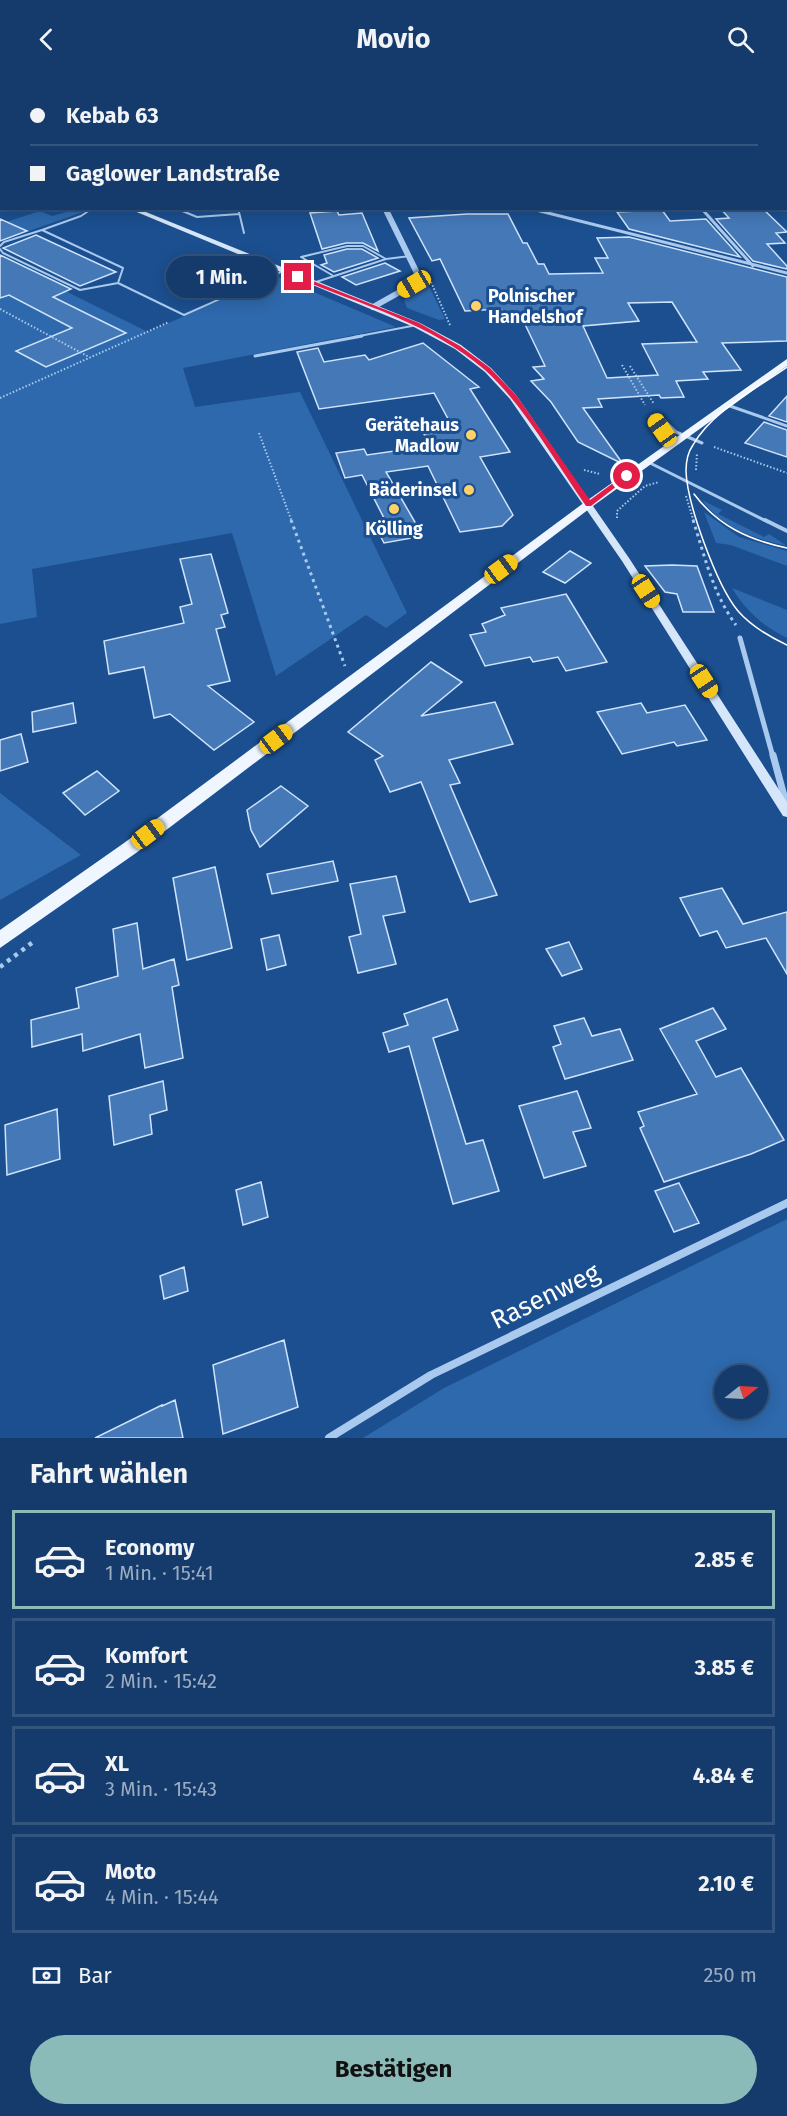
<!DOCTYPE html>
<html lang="de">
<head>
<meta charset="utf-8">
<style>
	:root { --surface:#143b6b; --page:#1d4271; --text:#f1f3f6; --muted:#9dadc1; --line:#33557e; --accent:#8bbbb9 }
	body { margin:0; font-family:"Fira Sans",sans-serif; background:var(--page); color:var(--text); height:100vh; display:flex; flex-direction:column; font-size:22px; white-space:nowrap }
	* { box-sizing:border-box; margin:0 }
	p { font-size:20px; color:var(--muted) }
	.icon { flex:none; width:33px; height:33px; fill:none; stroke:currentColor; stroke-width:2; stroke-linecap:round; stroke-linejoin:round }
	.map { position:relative; height:1360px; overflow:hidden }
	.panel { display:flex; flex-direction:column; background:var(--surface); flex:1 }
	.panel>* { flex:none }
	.banner { position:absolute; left:0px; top:0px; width:788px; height:132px; box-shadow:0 3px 15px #0003,0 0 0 2px var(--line); display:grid; align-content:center; height:132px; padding:0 30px; background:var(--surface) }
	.needle { width:39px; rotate:72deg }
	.buttons { position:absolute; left:714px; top:1287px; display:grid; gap:12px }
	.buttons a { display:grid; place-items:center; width:54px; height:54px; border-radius:50%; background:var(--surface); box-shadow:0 3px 15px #0003,0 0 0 2px var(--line); font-size:30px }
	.end { position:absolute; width:27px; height:27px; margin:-14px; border:8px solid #e11d48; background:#fff; box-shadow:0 0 0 3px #fff }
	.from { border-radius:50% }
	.bubble { position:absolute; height:42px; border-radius:21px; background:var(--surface); box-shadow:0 3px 15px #0003,0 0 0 2px var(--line); font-size:20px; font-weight:700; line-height:42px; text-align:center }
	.car { position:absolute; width:18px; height:36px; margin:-18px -9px; border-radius:8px; box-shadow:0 0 4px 2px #0007; background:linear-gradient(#f5c518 24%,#345 0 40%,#f5c518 0 76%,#345 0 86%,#f5c518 0) }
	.banner b { display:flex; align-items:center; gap:21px; height:57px; font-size:22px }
	.banner b+b { border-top:2px solid var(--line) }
	.banner i { width:15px; height:15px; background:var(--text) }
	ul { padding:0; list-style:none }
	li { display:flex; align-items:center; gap:18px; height:99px; margin:0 12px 9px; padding:0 18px; border:3px solid var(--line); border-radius:0px }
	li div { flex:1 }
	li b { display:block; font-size:22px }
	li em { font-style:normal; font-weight:700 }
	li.selected { border-color:var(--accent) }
	li>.icon { width:54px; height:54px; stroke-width:1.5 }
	h2 { padding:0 30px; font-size:27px; line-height:72px }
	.pay { display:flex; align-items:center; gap:15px; height:66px; padding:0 30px; font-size:22px }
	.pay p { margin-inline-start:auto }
	.action { display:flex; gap:12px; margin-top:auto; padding:12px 30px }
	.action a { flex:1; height:69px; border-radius:36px; background:var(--accent); color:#111; font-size:24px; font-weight:700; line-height:69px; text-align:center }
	header { display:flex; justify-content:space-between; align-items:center; height:78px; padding:0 30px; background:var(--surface); font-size:27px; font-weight:700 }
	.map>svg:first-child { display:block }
	.green { fill:#2e69ad; fill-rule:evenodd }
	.building { fill:#4478b7; stroke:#cfe3fa; stroke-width:1.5; fill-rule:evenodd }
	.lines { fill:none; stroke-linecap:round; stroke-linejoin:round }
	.path-far3 { stroke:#a9c9ee; stroke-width:1.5; stroke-dasharray:1.5 2; stroke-linecap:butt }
	.path-far2 { stroke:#a9c9ee; stroke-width:2; stroke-dasharray:1.5 2; stroke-linecap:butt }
	.path-far1 { stroke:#a9c9ee; stroke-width:3; stroke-dasharray:3 4; stroke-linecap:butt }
	.path { stroke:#a9c9ee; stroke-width:4.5; stroke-dasharray:4 5; stroke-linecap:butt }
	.service-far2 { stroke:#a9c9ee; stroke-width:2 }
	.service-far1 { stroke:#a9c9ee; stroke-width:3 }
	.service { stroke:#a9c9ee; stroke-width:4 }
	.minor-far4 { stroke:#a9c9ee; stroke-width:2 }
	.minor-far3 { stroke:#a9c9ee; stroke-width:3 }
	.minor-far2 { stroke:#a9c9ee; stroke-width:5 }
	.minor-far1 { stroke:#a9c9ee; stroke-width:7 }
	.minor { stroke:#a9c9ee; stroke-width:8 }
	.tertiary { stroke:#a9c9ee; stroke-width:6 }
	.secondary { fill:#d6e6fa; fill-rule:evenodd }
	.primary { fill:#f0f6ff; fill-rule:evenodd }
	.tram { stroke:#fff; stroke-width:1.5 }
	.route { fill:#e11d48 }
	.poi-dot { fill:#ffd166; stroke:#1b4f8f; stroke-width:2 }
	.labels { text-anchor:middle; stroke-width:6; stroke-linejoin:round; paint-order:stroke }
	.far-poi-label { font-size:18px; font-weight:bold; fill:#fff; stroke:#1b4f8f; text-anchor:end }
	.near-street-label { font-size:26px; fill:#fff; stroke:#1b4f8f }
</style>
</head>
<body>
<header><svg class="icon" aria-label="back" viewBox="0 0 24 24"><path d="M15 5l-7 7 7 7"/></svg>Movio<svg class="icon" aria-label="search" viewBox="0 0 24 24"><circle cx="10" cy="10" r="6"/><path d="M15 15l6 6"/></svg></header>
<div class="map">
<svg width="787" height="1360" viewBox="0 0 787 1360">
	<rect width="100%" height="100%" fill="#1b4f8f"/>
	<path class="green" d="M404 0H651L660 1H398Z
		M77 131 89 132 0 163V146L40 133 52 138Z
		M9 185 148 254 276 198 396 249 183 290 195 329 300 314 407 535 386 550 366 537 276 598 232 455 32 491 37 539 0 546V187Z
		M426 202 445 241 439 242 407 230 404 222Z
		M702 422 722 432 718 436 764 459 769 456 787 468C755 461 722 450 702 422Z
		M704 434 739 459 787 473V488L731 467 716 465Z
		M732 510 787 532V560C763 548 746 533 732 510Z
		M0 715 81 777 0 822Z
		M787 1141V1360H363L444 1310ZM724 1298H758V1330H724Z"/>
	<path class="building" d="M720 130H762L787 154 776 155 785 165 767 166 787 188V191L753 183 716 141 729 140Z
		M662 132 670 143 706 141 740 179 629 151 617 134Z
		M337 133 339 137 362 135 378 173 363 165H346L322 171 310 135Z
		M467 136H508L523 165H527L538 186H544L549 196 603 195 595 180H608L597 160 629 159 787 199V263L722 265 741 292 703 294 708 301 676 303 684 319 661 320 659 317 598 321 602 329 583 330 623 386 578 364 551 324 531 303 544 301 533 289 545 288 521 238 507 239 501 231 465 233 440 181 432 183 409 140ZM672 224 697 264 642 266 658 297 607 300 583 248 639 243 628 225Z
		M0 141 27 153 0 163Z
		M36 157 116 194 80 208 3 170Z
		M347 171H362L378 180 334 194 321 187 327 185 324 177Z
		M0 177 71 211 53 219 126 255 46 289 16 273 72 250 9 217 0 220Z
		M385 185 400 193 356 207 342 199Z
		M423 265 479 309 470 311 510 374 480 379 513 437 502 448 460 454 428 388 386 394 423 458 384 465 374 446 386 444 362 397 345 400 336 375 364 371 367 377 430 368 424 356 454 352 434 315 319 331 297 274 318 270 324 284 365 277 369 282Z
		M787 318V344L769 338Z
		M764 344 787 352V379L745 365Z
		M570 473 591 485 565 505 543 494Z
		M211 476 228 535 221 537 225 549 216 551 230 603 208 608 254 644 214 672 170 636 154 640 144 589 109 596 104 563 184 545 180 529 192 526 180 481Z
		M672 487 697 488 714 534H683L677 516 665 514 645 488Z
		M566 516 607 584 566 593 558 579 533 584 530 579 485 588 470 557 486 554 482 546 505 537 501 530Z
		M431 584 462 604 421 638 495 624 513 666 449 682 460 705 450 707 497 817 470 824 421 704 390 714 375 682 383 678 348 654Z
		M73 625 76 645 33 654 32 634Z
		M641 625 647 635 685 627 707 662 677 668 674 664 622 676 597 634Z
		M21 656 28 684 0 693V662Z
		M97 693 119 713 85 737 63 715Z
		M281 708 308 728 260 769 251 752 247 732Z
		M333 783 338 803 272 816 267 796Z
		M215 789 232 870 187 882 173 800Z
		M396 798 405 834 383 838 396 886 358 895 349 859 361 856 350 806Z
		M722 810 743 846 787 834V896L766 860 726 870 717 853 700 858 680 820Z
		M137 845 143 891 174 881 179 907 172 909 183 980 145 990 140 956 83 973 82 956 32 969 31 942 79 930 76 910 118 898 113 851Z
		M279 857 286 887 267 892 261 861Z
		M569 864 582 891 562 898 546 871Z
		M447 921 458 952 433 960 466 1066 483 1062 499 1113 453 1126 409 968 389 974 383 955 408 947 404 936Z
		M713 930 726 951 696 963 716 999 741 990 784 1062 751 1076 664 1104 640 1050 644 1048 638 1034 697 1016 660 951Z
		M584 940 592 958 620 951 633 982 565 1001 553 969 561 966 554 948Z
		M163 1003 167 1032 150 1037 152 1056 114 1067 109 1018Z
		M577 1013 591 1050 573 1054 586 1088 544 1100 519 1028Z
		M57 1031 60 1081 7 1097 5 1047Z
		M261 1104 268 1139 243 1147 236 1112Z
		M679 1105 699 1145 674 1154 655 1113Z
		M184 1189 188 1213 164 1221 160 1198Z
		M284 1262 298 1329 223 1356 213 1287Z
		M175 1322 183 1360H95L162 1327V1328Z"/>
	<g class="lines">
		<path class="path-far3" d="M663 0 670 2"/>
		<path class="path-far2" d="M431 204 450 247
			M0 231 89 279
			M622 287 645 327
			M630 288 654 326
			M0 320 169 244
			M259 355 292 444
			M714 369 787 395
			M584 392 600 396
			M696 392 697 375
			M686 418 694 444
			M617 440V433L645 408 659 404"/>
		<path class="path-far1" d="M291 442 345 588
			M693 442C705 479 713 516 736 547"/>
		<path class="path" d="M0 889 33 864"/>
		<path class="service-far2" d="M93 130 81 138 42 152 123 190 118 205 184 237 283 193
			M175 130 197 139 239 136
			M238 130 244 155
			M0 133 8 130
			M0 168 4 164 42 152
			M0 171 3 175 80 212 118 205
			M332 197 301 179 347 168H363L386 181
			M313 205 386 181 410 178
			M354 259 417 247"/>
		<path class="service-far1" d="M255 278 362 258
			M727 327 787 348
			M652 338 672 366
			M664 342 676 354 702 365
			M648 384 768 444"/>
		<path class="service" d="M765 442 787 453"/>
		<path class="minor-far4" d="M124 2 151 0"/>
		<path class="minor-far3" d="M528 130 787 195
			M701 130 753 188"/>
		<path class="minor-far2" d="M740 560 773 679"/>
		<path class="minor-far1" d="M773 677 787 729"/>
		<path class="minor" d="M329 1360 431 1297 787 1125"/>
		<path class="tertiary" d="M373 229 414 206 419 199 385 130"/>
		<path class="secondary" d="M0 76H2V80H0Z
			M127 130H136L420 245 461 267 491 290 516 317 629 480 787 724V739L783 738 622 483 510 321 485 294 455 271 414 249Z"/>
		<path class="primary" d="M787 281V288L593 428 136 775 0 870V852L124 765 585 424Z"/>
		<path class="tram" d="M787 289C756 311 712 333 693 367 688 374 686 385 686 393 687 426 717 508 738 533 751 548 770 559 787 567
			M694 416C718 448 749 462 787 470"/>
	</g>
	<path class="route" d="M298 197 419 245 460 268 490 290 516 317 590 422 624 397 630 398 591 428H586C556 385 523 326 485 292 432 246 360 226 297 200Z"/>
	<g class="poi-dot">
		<circle cx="476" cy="228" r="6"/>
		<circle cx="471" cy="357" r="6"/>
		<circle cx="469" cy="412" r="6"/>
		<circle cx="394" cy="431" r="6"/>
	</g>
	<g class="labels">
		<g class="far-poi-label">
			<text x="488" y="224" text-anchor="start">Polnischer<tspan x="488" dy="21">Handelshof</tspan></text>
			<text x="459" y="353">Gerätehaus<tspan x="459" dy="21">Madlow</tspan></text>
			<text x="457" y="418">Bäderinsel</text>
			<text x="394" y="457" text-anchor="middle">Kölling</text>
		</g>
		<g class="near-street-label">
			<text transform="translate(545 1218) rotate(-26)" y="9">Rasenweg</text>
		</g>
	</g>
</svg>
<div class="buttons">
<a><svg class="needle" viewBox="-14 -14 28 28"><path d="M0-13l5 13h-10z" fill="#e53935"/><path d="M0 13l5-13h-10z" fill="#9dadc1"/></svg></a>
</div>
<i class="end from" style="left:627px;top:398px"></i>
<i class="end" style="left:298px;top:199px"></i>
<div class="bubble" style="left:166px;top:178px;width:111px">1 Min.</div>
<i class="car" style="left:414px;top:206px;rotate:240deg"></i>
<i class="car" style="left:662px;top:352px;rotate:325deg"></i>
<i class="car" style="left:501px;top:491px;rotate:54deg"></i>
<i class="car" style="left:646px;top:513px;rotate:147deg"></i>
<i class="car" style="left:704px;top:603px;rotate:147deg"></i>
<i class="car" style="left:276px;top:661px;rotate:53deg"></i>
<i class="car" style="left:148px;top:756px;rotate:53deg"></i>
<div class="banner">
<b><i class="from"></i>Kebab 63</b>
<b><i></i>Gaglower Landstraße</b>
</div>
</div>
<section class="panel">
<h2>Fahrt wählen</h2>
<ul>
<li class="selected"><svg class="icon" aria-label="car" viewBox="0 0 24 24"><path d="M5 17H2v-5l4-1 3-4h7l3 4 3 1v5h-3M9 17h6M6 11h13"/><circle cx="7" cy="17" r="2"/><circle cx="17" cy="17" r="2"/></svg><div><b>Economy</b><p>1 Min. · 15:41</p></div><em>2.85 €</em></li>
<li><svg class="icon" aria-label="car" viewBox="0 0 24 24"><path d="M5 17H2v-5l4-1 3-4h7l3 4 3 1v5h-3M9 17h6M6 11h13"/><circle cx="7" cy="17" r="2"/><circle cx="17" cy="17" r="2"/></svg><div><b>Komfort</b><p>2 Min. · 15:42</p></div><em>3.85 €</em></li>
<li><svg class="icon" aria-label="car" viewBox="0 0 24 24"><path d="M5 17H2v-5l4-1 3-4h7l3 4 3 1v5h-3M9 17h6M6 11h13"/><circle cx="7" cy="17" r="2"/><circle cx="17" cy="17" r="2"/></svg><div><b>XL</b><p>3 Min. · 15:43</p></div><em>4.84 €</em></li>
<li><svg class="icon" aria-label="car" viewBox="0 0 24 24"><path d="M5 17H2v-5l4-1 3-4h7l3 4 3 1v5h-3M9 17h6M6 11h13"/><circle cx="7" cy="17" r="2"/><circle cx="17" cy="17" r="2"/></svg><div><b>Moto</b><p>4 Min. · 15:44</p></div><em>2.10 €</em></li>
</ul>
<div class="pay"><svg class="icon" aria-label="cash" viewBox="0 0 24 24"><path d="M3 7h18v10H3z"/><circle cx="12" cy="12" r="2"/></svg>Bar<p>250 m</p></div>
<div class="action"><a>Bestätigen</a></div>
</section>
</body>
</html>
